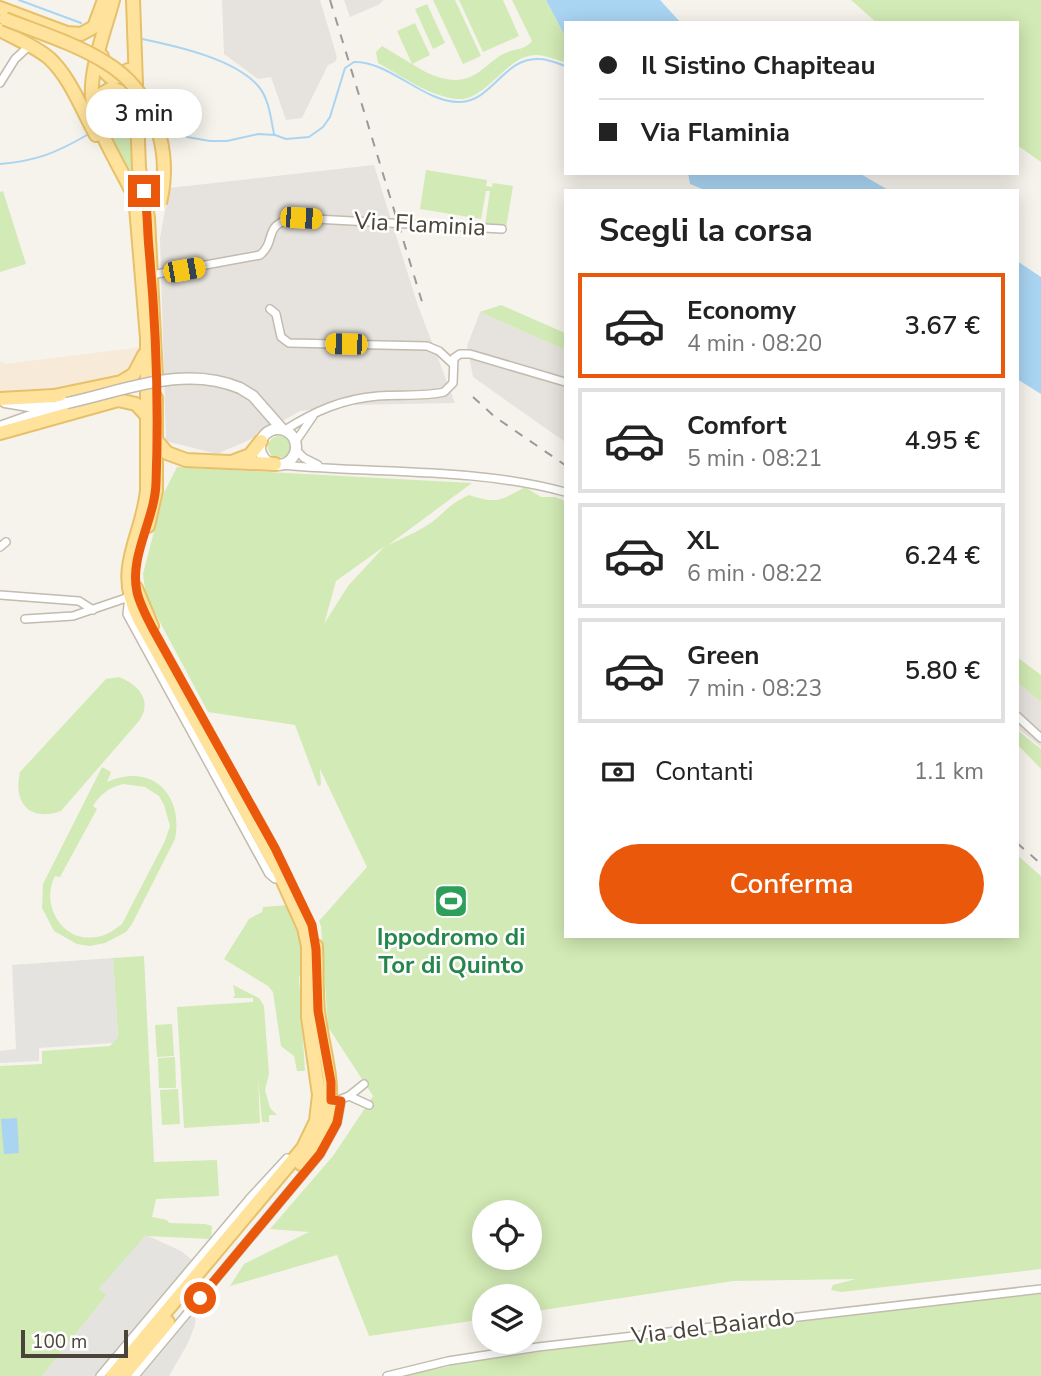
<!DOCTYPE html>
<html lang="it">
<head>
<meta charset="utf-8">
<style>
	:root { --surface:#fff; --page:#f6f6f6; --text:#222; --muted:#767676; --line:#e0e0e0; --accent:#ea580c }
	body { margin:0; font-family:"Nunito Sans",sans-serif; background:var(--page); color:var(--text); height:100vh; display:flex; flex-direction:column; font-size:26px; white-space:nowrap }
	* { box-sizing:border-box; margin:0 }
	p { font-size:23px; color:var(--muted) }
	.icon { flex:none; width:38px; height:38px; fill:none; stroke:currentColor; stroke-width:2; stroke-linecap:round; stroke-linejoin:round }
	.map { position:relative; flex:1; overflow:hidden }
	.drawer { position:absolute; left:564px; top:189px; width:455px; height:749px; display:flex; flex-direction:column; background:var(--surface); border-radius:0px; box-shadow:0 4px 18px #0003 }
	.drawer>* { flex:none }
	.guide { position:absolute; left:564px; top:21px; width:455px; height:154px; border-radius:0px; box-shadow:0 4px 18px #0003; display:grid; align-content:center; height:154px; padding:0 35px; background:var(--surface) }
	.fabs { position:absolute; left:472px; top:1200px; display:grid; gap:14px }
	.fabs a { display:grid; place-items:center; width:70px; height:70px; border-radius:50%; background:var(--surface); box-shadow:0 4px 18px #0003; font-size:35px }
	.scale { position:absolute; left:21px; bottom:18px; width:107px; box-sizing:border-box; padding-left:7px; border:4px solid #4b4439; border-top:0; font-size:19px; line-height:24px; white-space:nowrap; color:#4b4439; -webkit-text-stroke:5px #fff; paint-order:stroke }
	.end { position:absolute; width:32px; height:32px; margin:-16px; border:9px solid #ea580c; background:#fff; box-shadow:0 0 0 4px #fff }
	.from { border-radius:50% }
	.bubble { position:absolute; height:49px; border-radius:24px; background:var(--surface); box-shadow:0 4px 18px #0003; font-size:23px; font-weight:600; line-height:49px; text-align:center }
	.car { position:absolute; width:21px; height:42px; margin:-21px -10px; border-radius:9px; box-shadow:0 0 5px 2px #0007; background:linear-gradient(#f5c518 24%,#345 0 40%,#f5c518 0 76%,#345 0 86%,#f5c518 0) }
	.guide b { display:flex; align-items:center; gap:24px; height:66px; font-size:26px }
	.guide b+b { border-top:2px solid var(--line) }
	.guide i { width:18px; height:18px; background:var(--text) }
	ul { padding:0; list-style:none }
	li { display:flex; align-items:center; gap:21px; height:105px; margin:0 14px 10px; padding:0 21px; border:4px solid var(--line); border-radius:0px }
	li div { flex:1 }
	li b { display:block; font-size:26px }
	li em { font-style:normal; font-weight:600 }
	li.selected { border-color:var(--accent) }
	li>.icon { width:63px; height:63px; stroke-width:1.5 }
	h2 { padding:0 35px; font-size:32px; line-height:84px }
	.pay { display:flex; align-items:center; gap:18px; height:77px; padding:0 35px; font-size:26px }
	.pay p { margin-inline-start:auto }
	.action { display:flex; gap:14px; margin-top:auto; padding:14px 35px }
	.action a { flex:1; height:80px; border-radius:42px; background:var(--accent); color:#fff; font-size:28px; font-weight:600; line-height:80px; text-align:center }
	.map>svg:first-child { display:block }
	.commercial { fill:#f7ead8 }
	.industrial { fill:#e6e2dd }
	.green { fill:#d2eab5; fill-rule:evenodd }
	.parking { fill:#e5e3e0 }
	.water { fill:#a9d4f2 }
	.lines { fill:none; stroke-linecap:round; stroke-linejoin:round }
	.stream { stroke:#a9d4f2; stroke-width:2 }
	.minor-casing { stroke:#c2bbae; stroke-width:10 }
	.tertiary-casing { stroke:#c2bbae; stroke-width:13 }
	.primary-casing { stroke:#e6c16a; stroke-width:16 }
	.minor { stroke:#fff; stroke-width:7 }
	.tertiary { stroke:#fff; stroke-width:10 }
	.primary { stroke:#ffe39c; stroke-width:12 }
	.rail { stroke:#9a9a9a; stroke-width:2; stroke-dasharray:9 9; stroke-linecap:butt }
	.tertiary-bridge-casing { stroke:#c2bbae; stroke-width:13; stroke-linecap:butt }
	.primary-bridge-casing { stroke:#e6c16a; stroke-width:16; stroke-linecap:butt }
	.tertiary-bridge { stroke:#fff; stroke-width:10 }
	.primary-bridge { stroke:#ffe39c; stroke-width:12 }
	.route { stroke:#ea580c; stroke-width:9 }
	.labels { text-anchor:middle; stroke-width:5; stroke-linejoin:round; paint-order:stroke }
	.street-label { font-size:24px; fill:#4b4439; stroke:#fff }
	.leisure-label { font-size:24px; font-weight:bold; fill:#27864d; stroke:#fff }
</style>
</head>
<body>
<div class="map">
<svg width="1041" height="1376" viewBox="0 0 1041 1376">
	<rect width="100%" height="100%" fill="#f6f3ec"/>
	<path class="commercial" d="M142 347 139 362 129 375 28 395 0 396V362L3 361 4 364Z"/>
	<path class="industrial" d="M222 0H320L337 57 335 62 328 65 302 118 286 120 271 77 258 79 224 54Z
		M344 0H384L378 5 350 17Z
		M374 165 417 303 455 403 351 405 300 411 249 440 217 454 166 441 160 238 169 188Z
		M480 312 565 350V442L473 377 467 346Z
		M1017 682 1041 702V747L1017 727Z"/>
	<path class="green" d="M433 0H455L481 56 463 64Z
		M459 0H503L519 36 483 52Z
		M512 0H546L565 36V62C557 60 547 56 538 55 507 53 487 101 458 99 430 97 402 76 378 63L376 52 382 46 412 64 397 31 415 23 430 55 412 64C429 75 450 85 470 77 482 72 492 60 503 54 514 48 524 51 532 41Z
		M851 0H1041V162L1017 145V23H877Z
		M427 4 445 43 433 49 415 9Z
		M113 94H118L130 112 134 126 139 194 103 117C101 105 103 99 113 94Z
		M426 170 487 180 486 186 492 187 493 183 513 186 506 228 485 225 490 191H486L481 219 420 209Z
		M3 191 26 264 0 272V192Z
		M501 305 565 333V350L480 312Z
		M268 447a11 11 0 1 1 22 0a11 11 0 1 1-22 0Z
		M177 467 472 483 387 546C402 538 418 532 432 522 448 510 449 504 469 495 496 504 500 501 525 487L541 497H555L565 501V936H1017V855L1041 876V1269L841 1292 831 1290 833 1285 856 1279 733 1281 530 1312V1297H485V1319L369 1336 337 1255 230 1286 244 1264 309 1232 270 1229 333 1156 373 1096 328 1027 321 926 319 921 367 867 320 769 321 785 318 786 295 725 208 712 146 596 143 574 164 493ZM385 546 348 586 324 624 336 581ZM485 1213H530V1258H485Z
		M1017 657 1041 675V702L1017 682Z
		M119 677C139 685 153 701 139 721L61 811C29 822 13 803 20 772L106 679Z
		M1017 730 1041 749V769L1017 744Z
		M102 767 111 772 107 782C151 762 184 794 175 839L132 924 126 932 105 943 90 946 77 944 54 931 42 908 43 884ZM123 784 145 787 159 796 164 805 170 826 165 841 122 924C114 930 106 936 96 937 62 943 40 904 55 876L60 877 97 809 93 806C101 793 109 788 123 784Z
		M288 905 302 946 303 974 299 977 305 1071H297L294 1056 281 1046 273 992 268 986 224 959 249 919 262 912 263 907Z
		M144 956 154 1162 217 1160 219 1196 156 1199 152 1217 167 1220 169 1223 205 1224 212 1226 211 1239 146 1236 99 1289 107 1295 42 1376H0V1066L42 1064V1051L110 1046 118 1037 113 958Z
		M233 985 259 998 264 1006 269 1074 265 1090 270 1108 277 1115H269V1122H262L258 1077 260 1123 184 1128 177 1007 253 1002V998H233L235 995Z
		M172 1024 174 1056 157 1057 155 1025Z
		M175 1057 176 1088H159L158 1058Z
		M178 1089 180 1124 162 1125 160 1090Z
		M1041 1294V1376H404C495 1354 589 1346 682 1335 802 1321 921 1306 1041 1294Z"/>
	<path class="parking" d="M113 958 118 1037 113 1043 39 1048V1061L0 1063V1051L16 1049 12 965Z
		M146 1235 181 1251 192 1260 95 1376H42L107 1295 99 1289Z
		M196 1311 195 1325 188 1343 169 1376H142Z"/>
	<path class="water" d="M546 0H660L681 23H565V36Z
		M688 173H859L890 191H707L690 184Z
		M1017 261 1041 277V394L1017 379Z
		M17 1118 19 1153 4 1154 1 1119Z"/>
	<g class="lines">
		<path class="stream" d="M19 0 81 23
			M142 39C176 46 236 59 259 87 269 99 271 119 274 134
			M161 122 173 127 187 137 210 141H227L258 134 275 135 286 139 309 137 323 127 330 117 345 68 354 62C390 61 424 103 460 102 493 101 504 57 539 59 548 59 557 63 565 66
			M0 164C36 161 56 153 87 135"/>
		<g class="minor-casing">
			<path id="minor" d="M0 83 15 59 29 46
				M151 275 260 255C278 240 261 224 296 218L502 229
				M270 309 276 314 281 337 289 343 427 346 439 351 453 364
				M285 430C315 411 342 399 378 396 399 394 423 397 444 392L453 383 454 358 460 354H470L565 382
				M296 441 313 416
				M296 450 304 458 318 465
				M282 465C376 474 473 467 565 492
				M0 547 6 542
				M0 595 79 601 93 610
				M25 619 73 616 129 597 127 614 269 874 275 879 288 876
				M1017 716 1041 738
				M349 1096 369 1105
				M339 1100 349 1096 364 1084
				M100 1376 250 1198 287 1158
				M135 1376 320 1154 337 1123 341 1101
				M387 1376 448 1361 538 1347 1041 1289"/>
		</g>
		<g class="tertiary-casing">
			<path id="tertiary" d="M240 388 253 396 282 429
				M5 402 29 406 49 405
				M0 427 67 403
				M260 447a18 18 0 1 1 36 0a18 18 0 1 1-36 0Z"/>
		</g>
		<g class="primary-casing">
			<path id="primary" d="M133 0 139 168 148 218 156 376
				M0 8 67 33 81 34 94 27 104 0
				M0 30C16 39 35 46 49 58 70 77 82 110 96 135
				M102 56 103 70 110 77H119L128 70
				M96 111 100 95 112 88 125 93 132 109
				M0 399 54 396 121 382 134 374 144 355
				M0 433 118 400 136 404 147 416
				M156 440 167 453 186 460 275 464
				M234 461 250 455 261 441
				M148 526 156 491V398
				M136 588 152 626
				M301 1164C348 1108 326 1074 318 1011 316 990 317 968 316 946
				M112 1376 303 1148 316 1121 319 1095 308 1017V946L304 928 277 868 139 619C113 567 142 540 147 490V338L136 207 133 194C120 166 99 136 93 105 87 74 105 31 113 0
				M123 1376 168 1322"/>
		</g>
		<use href="#minor" class="minor"/>
		<use href="#tertiary" class="tertiary"/>
		<use href="#primary" class="primary"/>
		<path class="rail" d="M330 0 423 305
			M473 397 495 417 565 465
			M1017 843 1041 864"/>
		<g class="tertiary-bridge-casing">
			<path id="tertiary-bridge" d="M67 403C124 391 183 364 240 388"/>
		</g>
		<g class="primary-bridge-casing">
			<path id="primary-bridge" d="M5 19C38 32 74 43 105 62 153 91 173 148 160 203"/>
		</g>
		<use href="#tertiary-bridge" class="tertiary-bridge"/>
		<use href="#primary-bridge" class="primary-bridge"/>
	</g>
	<g class="lines">
		<path class="route" d="M144 191C148 210 147 229 149 249 156 326 159 405 156 483 155 519 129 556 137 592 140 605 147 618 154 631L275 848 312 925 316 949 318 1011 331 1082V1100L341 1101 337 1123 320 1154 200 1298"/>
	</g>
	<defs>
		<g id="stadium-square" transform="scale(1.75)"><rect x="-9" y="-9" width="18" height="18" rx="4" fill="#2e9e5b" stroke="#fff"/><path d="M0-5a6.5 5 0 1 0 0 10a6.5 5 0 1 0 0-10ZM-3.5-1.8h7v3.6h-7Z" fill="#fff"/></g>
	</defs>
	<g fill-rule="evenodd">
		<use href="#stadium-square" x="451" y="901"/>
	</g>
	<g class="labels">
		<g class="street-label">
			<text transform="translate(420 224) rotate(3)" y="8">Via Flaminia</text>
			<text transform="translate(713 1326) rotate(-7)" y="8">Via del Baiardo</text>
		</g>
		<g class="leisure-label">
			<text x="451" y="945">Ippodromo di<tspan x="451" dy="28">Tor di Quinto</tspan></text>
		</g>
	</g>
</svg>
<div class="fabs">
<a><svg class="icon" aria-label="locate" viewBox="0 0 24 24"><circle cx="12" cy="12" r="6"/><path d="M12 2v4M12 18v4M2 12h4M18 12h4"/></svg></a>
<a><svg class="icon" aria-label="layers" viewBox="0 0 24 24"><path d="M12 4l9 5-9 5-9-5zM3 14l9 5 9-5"/></svg></a>
</div>
<div class="scale">100 m</div>
<i class="end from" style="left:200px;top:1298px"></i>
<i class="end" style="left:144px;top:191px"></i>
<div class="bubble" style="left:86px;top:89px;width:116px">3 min</div>
<i class="car" style="left:301px;top:218px;rotate:93deg"></i>
<i class="car" style="left:184px;top:270px;rotate:80deg"></i>
<i class="car" style="left:346px;top:344px;rotate:271deg"></i>
<div class="guide">
<b><i class="from"></i>Il Sistino Chapiteau</b>
<b><i></i>Via Flaminia</b>
</div>
<section class="drawer">
<h2>Scegli la corsa</h2>
<ul>
<li class="selected"><svg class="icon" aria-label="car" viewBox="0 0 24 24"><path d="M5 17H2v-5l4-1 3-4h7l3 4 3 1v5h-3M9 17h6M6 11h13"/><circle cx="7" cy="17" r="2"/><circle cx="17" cy="17" r="2"/></svg><div><b>Economy</b><p>4 min · 08:20</p></div><em>3.67 €</em></li>
<li><svg class="icon" aria-label="car" viewBox="0 0 24 24"><path d="M5 17H2v-5l4-1 3-4h7l3 4 3 1v5h-3M9 17h6M6 11h13"/><circle cx="7" cy="17" r="2"/><circle cx="17" cy="17" r="2"/></svg><div><b>Comfort</b><p>5 min · 08:21</p></div><em>4.95 €</em></li>
<li><svg class="icon" aria-label="car" viewBox="0 0 24 24"><path d="M5 17H2v-5l4-1 3-4h7l3 4 3 1v5h-3M9 17h6M6 11h13"/><circle cx="7" cy="17" r="2"/><circle cx="17" cy="17" r="2"/></svg><div><b>XL</b><p>6 min · 08:22</p></div><em>6.24 €</em></li>
<li><svg class="icon" aria-label="car" viewBox="0 0 24 24"><path d="M5 17H2v-5l4-1 3-4h7l3 4 3 1v5h-3M9 17h6M6 11h13"/><circle cx="7" cy="17" r="2"/><circle cx="17" cy="17" r="2"/></svg><div><b>Green</b><p>7 min · 08:23</p></div><em>5.80 €</em></li>
</ul>
<div class="pay"><svg class="icon" aria-label="cash" viewBox="0 0 24 24"><path d="M3 7h18v10H3z"/><circle cx="12" cy="12" r="2"/></svg>Contanti<p>1.1 km</p></div>
<div class="action"><a>Conferma</a></div>
</section>
</div>
</body>
</html>
